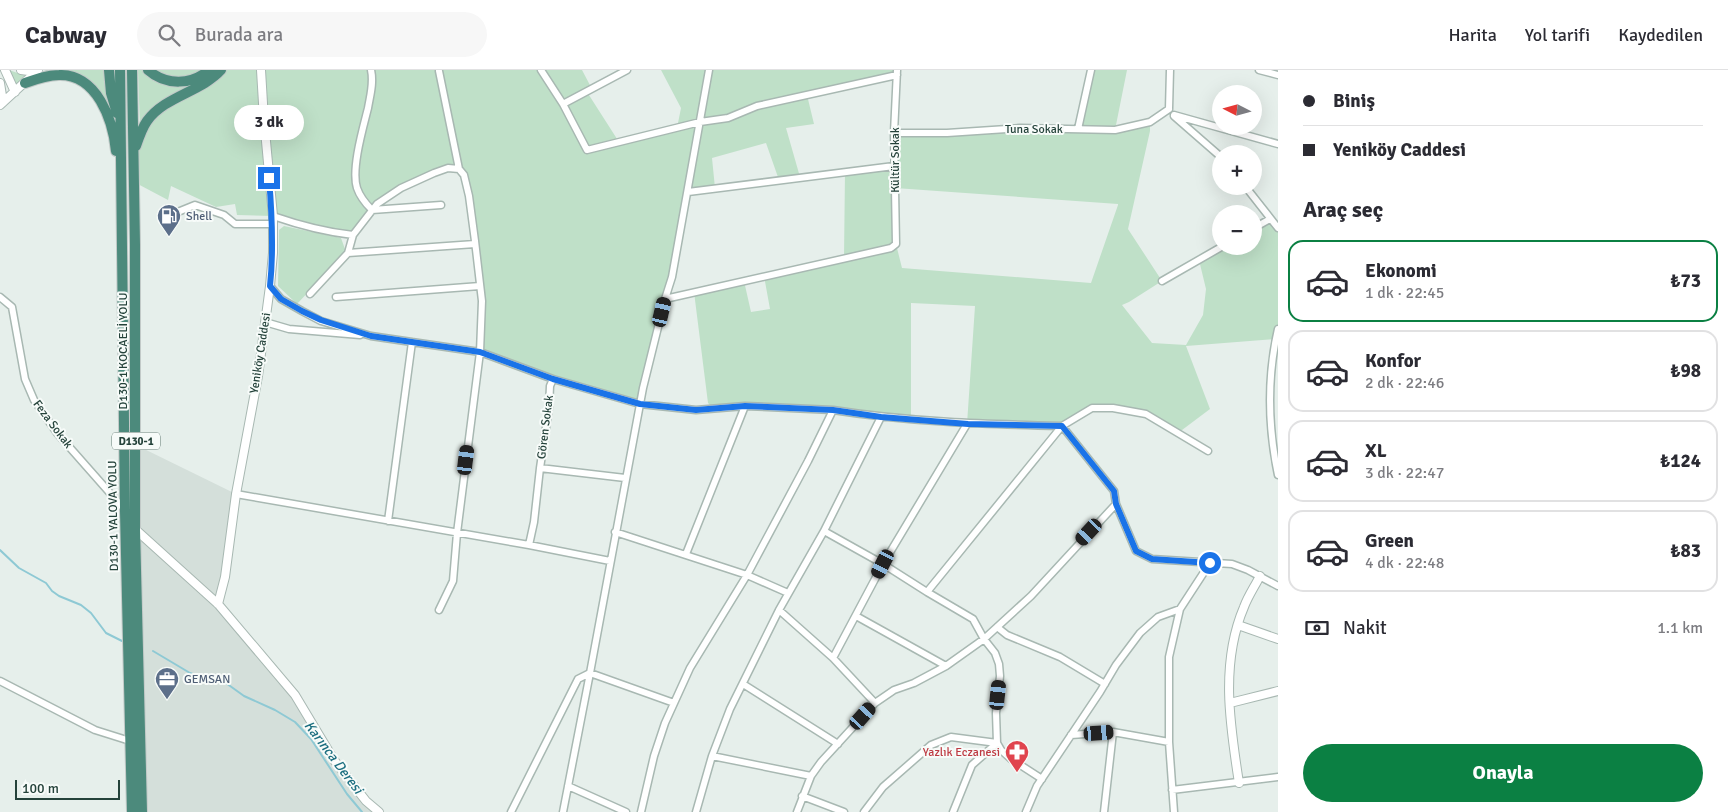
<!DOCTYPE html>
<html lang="tr">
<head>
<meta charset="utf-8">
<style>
	:root { --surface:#fff; --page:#f7f7f7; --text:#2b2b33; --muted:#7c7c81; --line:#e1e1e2; --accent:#0b8043 }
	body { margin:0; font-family:Signika,sans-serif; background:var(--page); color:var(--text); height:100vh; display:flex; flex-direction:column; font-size:19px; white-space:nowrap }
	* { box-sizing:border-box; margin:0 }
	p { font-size:16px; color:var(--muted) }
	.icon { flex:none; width:28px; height:28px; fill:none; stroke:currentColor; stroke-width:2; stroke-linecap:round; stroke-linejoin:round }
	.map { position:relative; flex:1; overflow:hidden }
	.panel { display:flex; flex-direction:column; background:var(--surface); width:450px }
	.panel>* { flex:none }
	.top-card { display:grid; align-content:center; height:110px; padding:0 25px; background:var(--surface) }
	.needle { width:32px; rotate:276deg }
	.tools { position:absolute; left:1212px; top:15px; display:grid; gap:10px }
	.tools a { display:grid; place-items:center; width:50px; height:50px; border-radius:50%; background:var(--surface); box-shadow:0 5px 20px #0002; font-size:25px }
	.scale { position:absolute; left:15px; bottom:12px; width:105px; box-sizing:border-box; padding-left:5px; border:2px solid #24423a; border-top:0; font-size:14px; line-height:18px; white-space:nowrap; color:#24423a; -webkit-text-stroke:4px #f7fbf9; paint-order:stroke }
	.end { position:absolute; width:22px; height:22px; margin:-11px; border:6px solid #1a73e8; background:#fff; box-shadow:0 0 0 2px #fff }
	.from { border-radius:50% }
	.bubble { position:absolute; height:35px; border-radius:18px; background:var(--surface); box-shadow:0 5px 20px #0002; font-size:16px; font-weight:700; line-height:35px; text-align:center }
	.car { position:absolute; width:15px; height:30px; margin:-15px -8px; border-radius:6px; box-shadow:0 0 4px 1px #0007; background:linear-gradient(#222 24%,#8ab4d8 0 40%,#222 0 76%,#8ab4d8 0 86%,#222 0) }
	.top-card b { display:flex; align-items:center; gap:18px; height:48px; font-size:19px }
	.top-card b+b { border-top:1px solid var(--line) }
	.top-card i { width:12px; height:12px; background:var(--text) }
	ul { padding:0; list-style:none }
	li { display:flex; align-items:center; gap:15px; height:82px; margin:0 10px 8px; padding:0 15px; border:2px solid var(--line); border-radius:15px }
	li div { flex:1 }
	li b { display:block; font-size:19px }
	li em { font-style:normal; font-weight:700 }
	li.selected { border-color:var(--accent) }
	li>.icon { width:45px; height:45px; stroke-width:1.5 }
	h2 { padding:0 25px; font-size:22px; line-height:60px }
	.pay { display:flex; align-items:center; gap:12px; height:55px; padding:0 25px; font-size:19px }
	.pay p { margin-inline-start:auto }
	.action { display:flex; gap:10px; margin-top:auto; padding:10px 25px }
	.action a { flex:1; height:58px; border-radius:30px; background:var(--accent); color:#fff; font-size:20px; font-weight:700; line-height:58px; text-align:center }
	header { display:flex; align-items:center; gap:30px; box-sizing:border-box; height:70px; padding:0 25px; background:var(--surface); border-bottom:1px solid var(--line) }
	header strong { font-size:24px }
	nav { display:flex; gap:28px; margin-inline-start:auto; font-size:18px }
	.search { width:350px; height:45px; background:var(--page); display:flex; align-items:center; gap:12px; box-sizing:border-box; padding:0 18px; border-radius:28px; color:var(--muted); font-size:19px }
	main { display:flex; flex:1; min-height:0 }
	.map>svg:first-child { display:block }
	.built { fill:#d4dfda }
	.green { fill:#bfe0c8; fill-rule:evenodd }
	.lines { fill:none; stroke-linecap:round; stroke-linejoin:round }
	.stream { stroke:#8ec9d4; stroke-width:2 }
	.minor-casing { stroke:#a8b8b2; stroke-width:9 }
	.tertiary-casing { stroke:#a8b8b2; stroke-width:10 }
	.trunk-casing { stroke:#c2cac8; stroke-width:12 }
	.minor { stroke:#fff; stroke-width:6 }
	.tertiary { stroke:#fff; stroke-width:8 }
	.trunk { stroke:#4c8a7c; stroke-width:10 }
	.route { stroke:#1a73e8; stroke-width:6 }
	.labels { text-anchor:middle; stroke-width:4; stroke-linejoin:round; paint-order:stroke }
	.shield { fill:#f7fbf9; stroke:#637a73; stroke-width:1 }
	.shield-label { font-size:11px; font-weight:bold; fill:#24423a }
	.street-label { font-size:12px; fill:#24423a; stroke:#f7fbf9 }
	.service-label { font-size:12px; fill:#4e5e75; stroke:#f7fbf9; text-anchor:start }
	.health-label { font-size:12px; fill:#be3a42; stroke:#f7fbf9; text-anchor:end }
	.water-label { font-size:14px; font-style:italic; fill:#1c6f80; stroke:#f7fbf9 }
</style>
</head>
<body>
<header>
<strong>Cabway</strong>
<div class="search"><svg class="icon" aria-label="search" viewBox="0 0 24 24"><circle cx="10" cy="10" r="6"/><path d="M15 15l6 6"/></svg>Burada ara</div>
<nav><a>Harita</a><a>Yol tarifi</a><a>Kaydedilen</a></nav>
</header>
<main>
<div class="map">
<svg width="1278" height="742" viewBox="0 0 1278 742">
	<rect width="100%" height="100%" fill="#e6efeb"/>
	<path class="built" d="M136 375 236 424 218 535 295 625 334 690 379 742H132L124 443Z"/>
	<path class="green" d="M9 0 26 6 15 15Z
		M46 0H106L115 54 100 24 45 1Z
		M138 0H142C154 15 175 19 194 14L140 58Z
		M154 0H201C187 9 167 10 154 0Z
		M221 0H582L592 19 587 22 619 72 677 58 681 38 661 0H897V5L807 25 814 54 786 58 800 107 779 110 766 73 712 88 715 118 688 122 672 207 640 334 603 325 480 282 482 231 469 126 459 99 434 103 377 134 353 165 273 146 237 145 235 134 216 137 171 116 168 130 134 112V81L147 50Z
		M1091 0H1127L1115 60 1150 52V61L1128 159 1162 211 1129 232 1122 235 1152 273 1186 275 1203 245 1206 219 1199 190 1223 176H1254V158L1270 149 1278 158V259L1276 269 1186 276 1210 339 1178 363 1146 344 1092 338 1062 356 967 354 975 236 911 233V350L833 340 714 339 708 333 694 222 744 211 751 242 770 239 764 206 844 188 845 102 894 96V63L1078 59ZM895 118 1118 134V135L1091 213 902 198 896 174Z
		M284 156 341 168 346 182 297 234 278 216 279 160Z"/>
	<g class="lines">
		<path class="stream" d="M0 480 19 498 46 513 52 521 59 526 81 535 91 543 106 563 122 571
			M153 581 190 603 198 606 219 608 244 626 275 640 295 652 311 669 347 724 362 742"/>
		<g class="minor-casing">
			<path id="minor" d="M371 0C374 13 370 26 368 38 363 58 351 99 357 118 360 127 366 134 372 140
				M541 0 563 34 627 0
				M1259 0 1278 5
				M439 1 459 99
				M563 34 587 80 700 52 728 48 757 36 897 5
				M1169 39 1170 0
				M1174 45 1278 74
				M1174 46 1221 87
				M1078 59 1091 0
				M894 63H947L1020 58 1115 60 1150 52 1169 39
				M1245 116 1278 158
				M688 122 894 96
				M372 140 441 135
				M273 146C299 155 325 162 353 165
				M163 148 195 135 224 145 235 154H273
				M1254 158 1270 149
				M348 183 475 174
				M1162 211 1223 176
				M270 216 281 229 302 241 321 251 371 266 480 282 553 309 550 316 549 337 540 398 625 408
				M310 224 348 183 353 165 377 134 401 118 434 103 448 98 459 99 464 105 469 126 475 171 482 231 480 282 457 463 453 511 439 540
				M0 227 12 237 25 309 34 330 57 363 124 439
				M336 227 480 216
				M665 229 672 207 709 0
				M265 252 289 259 360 265
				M1278 259C1267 307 1268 357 1278 405
				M553 309 640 334 696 340 745 336 833 340
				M540 398 534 452 529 475 610 491
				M236 424 529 475
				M1116 434 1136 481 1152 489 1232 494 1248 500 1278 516
				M388 451 412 272
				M824 461 883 494 927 522 973 549 984 569 995 583 999 594 1000 606 996 643 997 673 1001 680 1011 689 1042 709
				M615 462 747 505 788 523
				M686 484 745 336
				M927 522 1062 356 1092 338H1113L1146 344 1208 381
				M779 540 833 588 875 633
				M856 546 946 596
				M997 557 1007 565 1060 587 1105 614
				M833 588 883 494 967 354
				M0 611 95 660 130 671
				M743 614 838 674
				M1071 665 1113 662 1169 672
				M712 686 811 706
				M568 716 626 742
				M1172 720 1278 707
				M802 726 844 742
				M511 742 578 609 590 603 643 318 665 229 891 178 896 174 894 63 897 0
				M563 742 590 603 674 633
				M641 742 654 686 665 653 690 598 747 505 808 391 833 340C909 352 985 354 1062 356L1114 421 1116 434 1031 526 984 569 946 596 914 613 894 620 875 633 821 692 811 706 797 742
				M696 742 712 686 730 639 779 540 824 461 881 347
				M864 742 883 717 931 675 951 667 997 673
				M953 742 972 695 997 673
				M1026 742 1037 716 1100 622 1116 595 1140 563 1158 547 1180 539
				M1104 742 1113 662
				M1174 742 1169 672V587L1180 539 1210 493"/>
		</g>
		<g class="tertiary-casing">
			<path id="tertiary" d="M5 0 15 22
				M21 0 36 2
				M0 13 3 32
				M0 35 38 0
				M135 459 218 534 295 625 334 690 366 731 379 742
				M218 534 225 507 236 424 258 306 270 216 273 183V146L264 50 261 0
				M1238 555 1278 569
				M1230 633 1278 621
				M1239 713C1230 655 1220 593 1244 537 1248 526 1255 516 1260 506"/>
		</g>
		<g class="trunk-casing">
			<path id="trunk" d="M109 0 111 23 117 43
				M120 0 125 441 132 742
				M132 0 135 174V459L142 742
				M148 0C166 16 192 15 209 0
				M25 13C36 9 47 5 59 5 97 4 113 50 116 81
				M136 76C139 67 142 58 147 51 165 26 201 22 221 0"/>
		</g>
		<use href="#minor" class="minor"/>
		<use href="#tertiary" class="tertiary"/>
		<use href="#trunk" class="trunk"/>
	</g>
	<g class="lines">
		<path class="route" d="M269 108C272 144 274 179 270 216L281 229 302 241 321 250 371 266 480 282 553 309 640 334 696 340 745 336 833 340 881 347 968 354 1062 356 1114 421 1116 434 1136 481 1152 489 1210 493"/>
	</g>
	<defs>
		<g id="fuel-pin" transform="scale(1.25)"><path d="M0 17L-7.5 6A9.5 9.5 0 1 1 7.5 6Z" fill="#5c6f8a" stroke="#f7fbf9"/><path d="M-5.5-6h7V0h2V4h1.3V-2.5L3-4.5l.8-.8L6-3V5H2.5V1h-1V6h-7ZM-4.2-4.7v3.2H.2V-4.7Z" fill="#fff"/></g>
		<g id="office-pin" transform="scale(1.25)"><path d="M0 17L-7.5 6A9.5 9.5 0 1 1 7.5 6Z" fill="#5c6f8a" stroke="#f7fbf9"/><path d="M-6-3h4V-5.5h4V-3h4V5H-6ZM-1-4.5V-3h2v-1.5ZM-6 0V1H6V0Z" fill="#fff"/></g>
		<g id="pharmacy-pin" transform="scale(1.25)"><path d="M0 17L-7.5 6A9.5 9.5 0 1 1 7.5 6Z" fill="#e0444e" stroke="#f7fbf9"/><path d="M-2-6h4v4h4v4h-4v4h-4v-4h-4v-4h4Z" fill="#fff"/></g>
	</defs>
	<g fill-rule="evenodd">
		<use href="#fuel-pin" x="169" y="146"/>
		<use href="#office-pin" x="167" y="609"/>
		<use href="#pharmacy-pin" x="1017" y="682"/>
	</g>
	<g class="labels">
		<rect class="shield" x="112" y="362.5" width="48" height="17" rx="4"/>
		<g class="shield-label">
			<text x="136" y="375">D130-1</text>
		</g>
		<g class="street-label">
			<text x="1034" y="63">Tuna Sokak</text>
			<text transform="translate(895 90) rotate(-90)" y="4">Kültür Sokak</text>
			<text transform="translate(123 281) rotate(-90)" y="4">D130-1 KOCAELİ YOLU</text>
			<text transform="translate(260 283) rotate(-81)" y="4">Yeniköy Caddesi</text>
			<text transform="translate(53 354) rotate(53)" y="4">Feza Sokak</text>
			<text transform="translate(545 357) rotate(-83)" y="4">Gören Sokak</text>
			<text transform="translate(113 446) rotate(-91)" y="4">D130-1 YALOVA YOLU</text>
		</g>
		<g class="service-label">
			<text x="186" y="150">Shell</text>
			<text x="184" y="613">GEMSAN</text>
		</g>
		<g class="health-label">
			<text x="1000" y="686">Yazlık Eczanesi</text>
		</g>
		<g class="water-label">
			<text transform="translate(334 687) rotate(53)" y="5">Karınca Deresi</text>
		</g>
	</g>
</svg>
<div class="tools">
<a><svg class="needle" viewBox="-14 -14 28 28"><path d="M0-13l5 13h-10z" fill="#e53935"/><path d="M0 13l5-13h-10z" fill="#7c7c81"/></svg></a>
<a>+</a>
<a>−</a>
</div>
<div class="scale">100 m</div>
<i class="end from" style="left:1210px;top:493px"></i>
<i class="end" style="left:269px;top:108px"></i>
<div class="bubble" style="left:234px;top:35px;width:70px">3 dk</div>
<i class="car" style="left:662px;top:242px;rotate:13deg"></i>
<i class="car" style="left:466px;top:390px;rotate:7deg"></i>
<i class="car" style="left:1089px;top:462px;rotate:223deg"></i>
<i class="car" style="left:883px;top:494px;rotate:207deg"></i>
<i class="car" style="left:998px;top:625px;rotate:6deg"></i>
<i class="car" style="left:863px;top:646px;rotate:42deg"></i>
<i class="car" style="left:1099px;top:663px;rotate:86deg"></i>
</div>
<section class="panel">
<div class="top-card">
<b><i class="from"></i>Biniş</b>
<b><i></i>Yeniköy Caddesi</b>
</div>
<h2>Araç seç</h2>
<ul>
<li class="selected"><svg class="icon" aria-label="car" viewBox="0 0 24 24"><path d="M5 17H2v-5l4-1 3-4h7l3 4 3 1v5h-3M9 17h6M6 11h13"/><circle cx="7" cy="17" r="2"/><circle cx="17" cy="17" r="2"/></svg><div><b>Ekonomi</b><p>1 dk · 22:45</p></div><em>₺73</em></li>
<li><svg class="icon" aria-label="car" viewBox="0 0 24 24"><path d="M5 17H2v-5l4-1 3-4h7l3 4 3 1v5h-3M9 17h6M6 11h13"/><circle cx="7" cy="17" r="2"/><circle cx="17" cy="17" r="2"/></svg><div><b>Konfor</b><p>2 dk · 22:46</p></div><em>₺98</em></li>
<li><svg class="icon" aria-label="car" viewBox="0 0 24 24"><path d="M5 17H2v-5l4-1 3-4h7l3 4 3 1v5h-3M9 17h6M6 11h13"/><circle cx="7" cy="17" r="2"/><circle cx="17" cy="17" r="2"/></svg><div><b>XL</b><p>3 dk · 22:47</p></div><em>₺124</em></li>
<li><svg class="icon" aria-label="car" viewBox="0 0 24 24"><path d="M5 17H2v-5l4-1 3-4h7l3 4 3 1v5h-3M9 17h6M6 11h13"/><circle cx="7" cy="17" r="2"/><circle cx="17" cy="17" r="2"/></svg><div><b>Green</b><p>4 dk · 22:48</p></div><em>₺83</em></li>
</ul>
<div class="pay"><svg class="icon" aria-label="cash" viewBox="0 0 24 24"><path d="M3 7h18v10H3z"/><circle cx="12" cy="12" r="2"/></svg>Nakit<p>1.1 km</p></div>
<div class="action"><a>Onayla</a></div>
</section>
</main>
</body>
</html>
